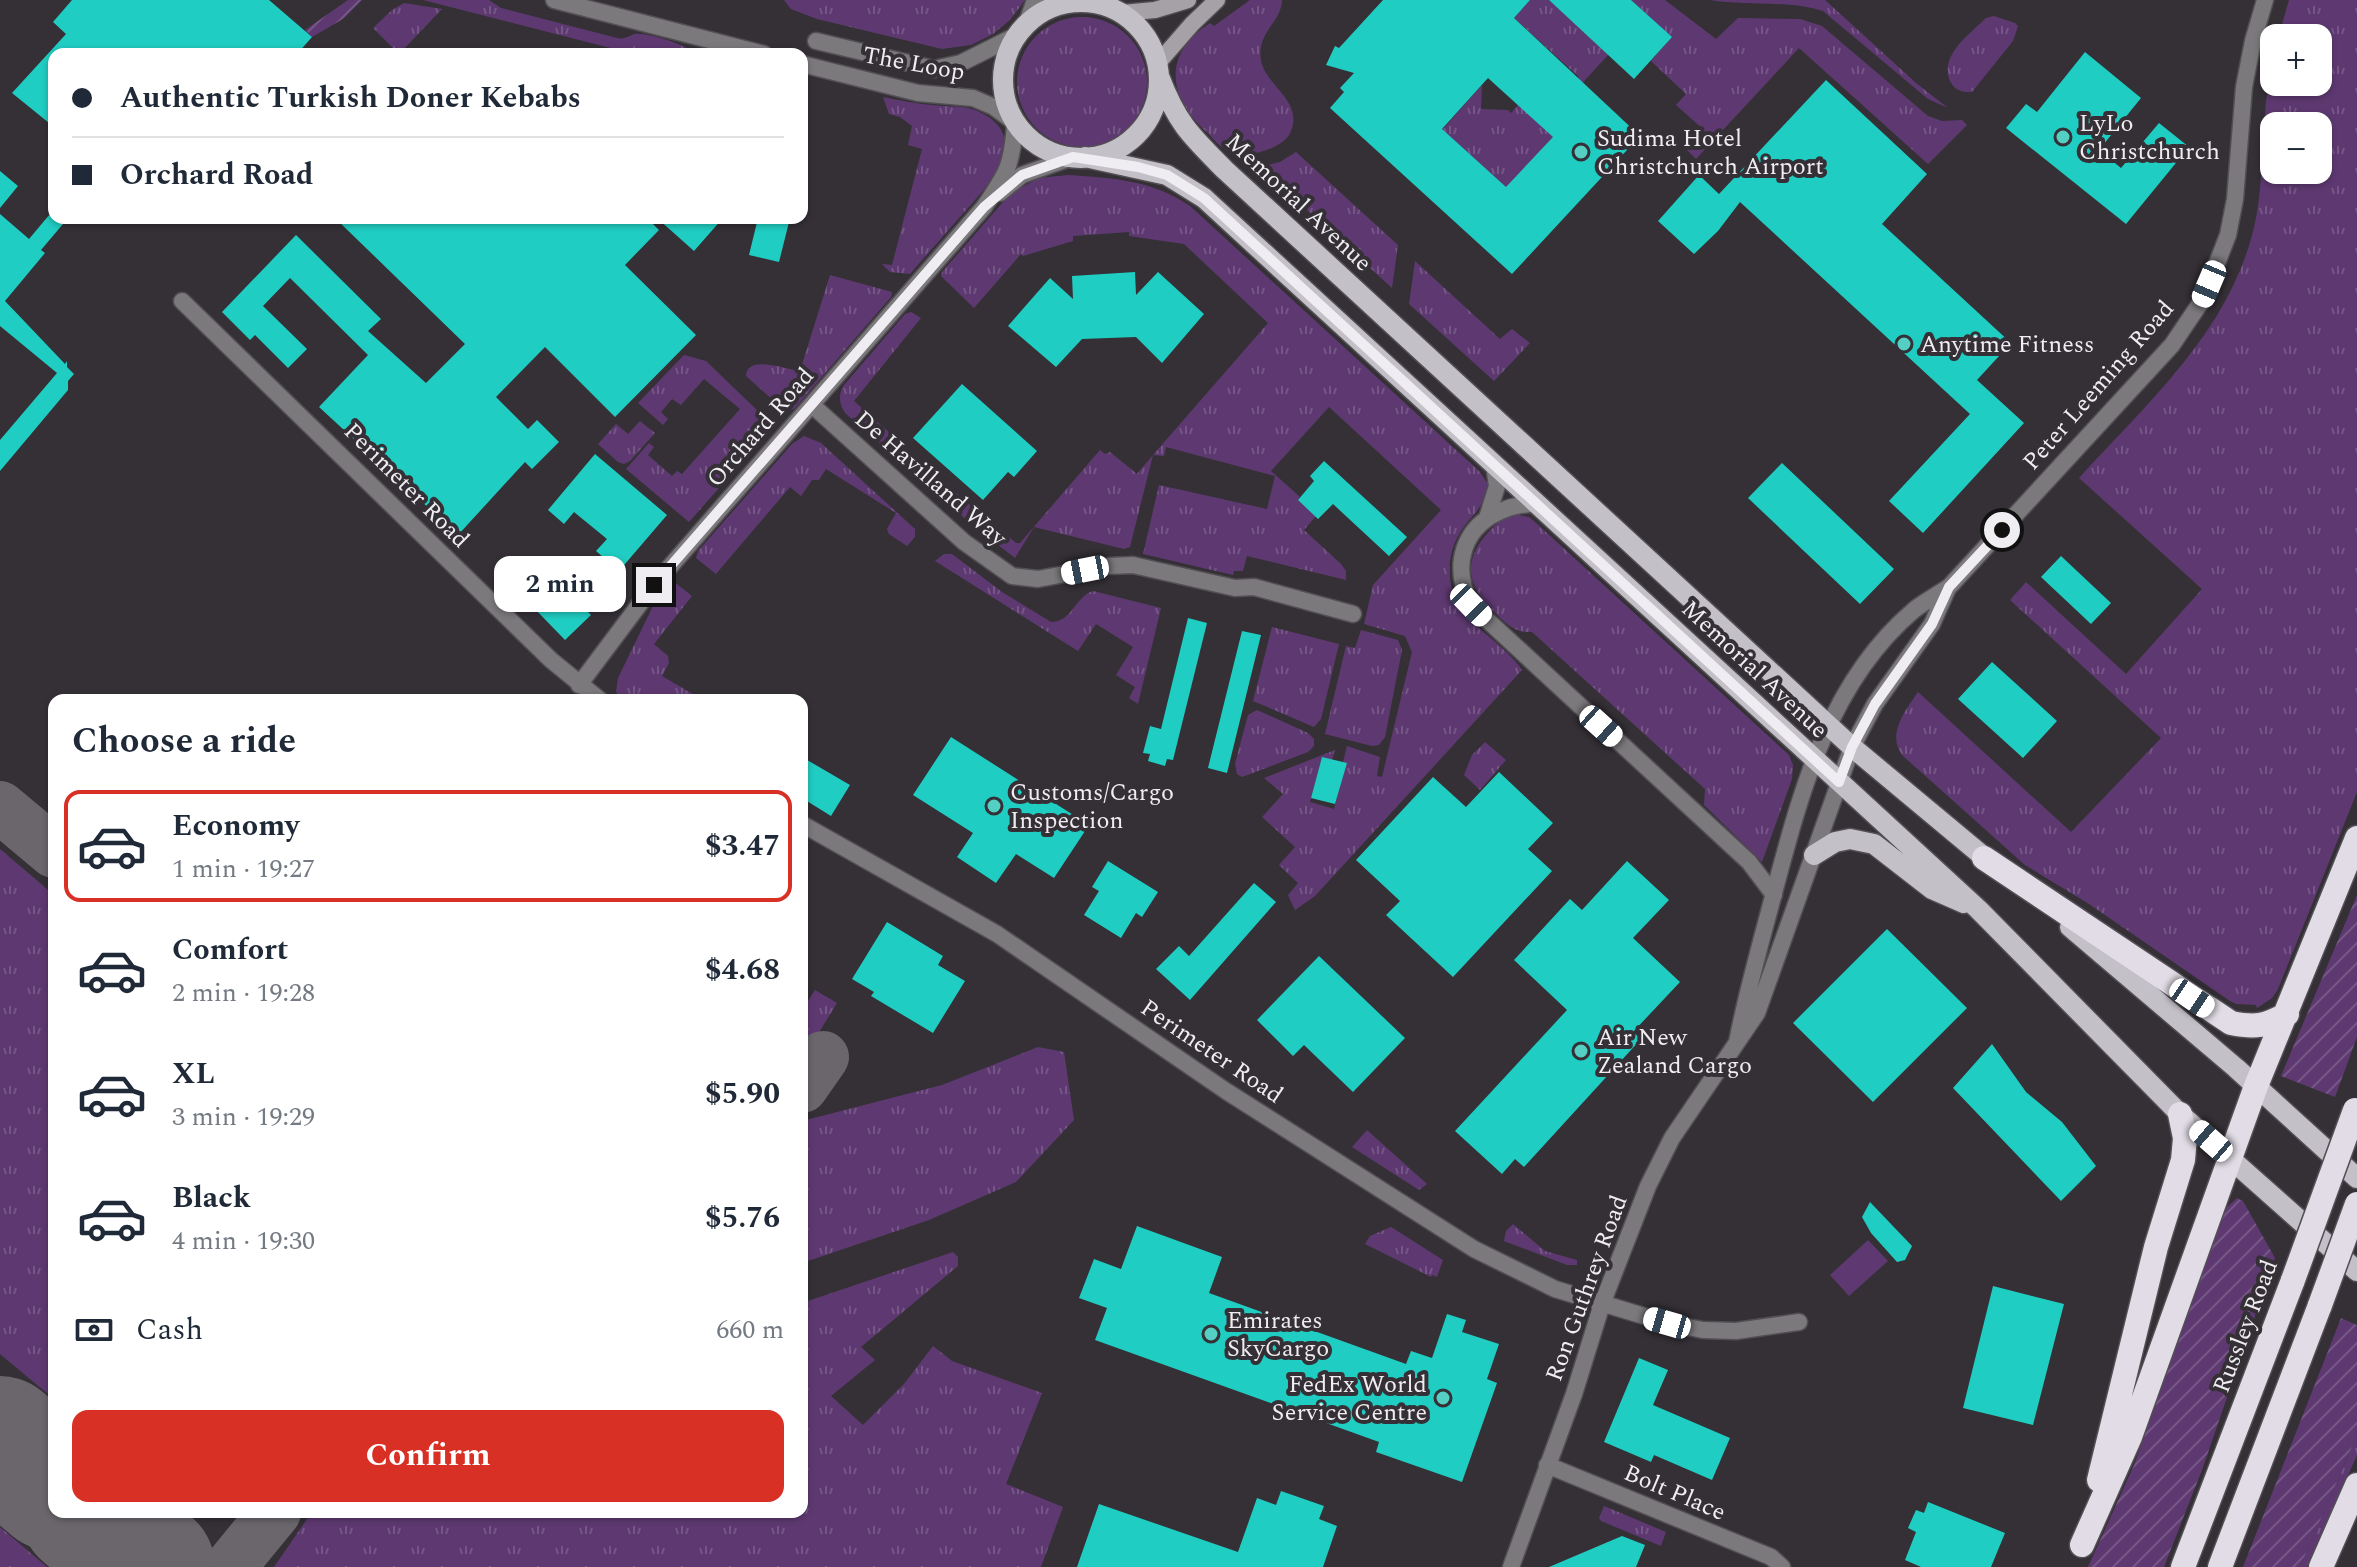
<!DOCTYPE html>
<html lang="en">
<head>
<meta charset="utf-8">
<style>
	:root { --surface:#fff; --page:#f2f2f3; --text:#1f2937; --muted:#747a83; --line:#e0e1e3; --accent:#d93025 }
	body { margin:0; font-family:Spectral,serif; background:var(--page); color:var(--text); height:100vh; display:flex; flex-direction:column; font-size:30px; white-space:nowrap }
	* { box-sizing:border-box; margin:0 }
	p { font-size:26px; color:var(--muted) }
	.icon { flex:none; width:44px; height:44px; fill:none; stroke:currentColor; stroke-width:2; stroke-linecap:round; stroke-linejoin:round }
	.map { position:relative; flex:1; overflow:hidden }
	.panel { position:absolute; left:48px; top:694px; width:760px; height:824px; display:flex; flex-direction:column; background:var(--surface); border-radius:16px; box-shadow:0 2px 6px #0004 }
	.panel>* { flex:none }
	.top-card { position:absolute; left:48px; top:48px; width:760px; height:176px; border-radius:16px; box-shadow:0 2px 6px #0004; display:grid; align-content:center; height:176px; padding:0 24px; background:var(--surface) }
	.buttons { position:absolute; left:2260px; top:24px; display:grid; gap:16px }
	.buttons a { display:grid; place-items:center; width:72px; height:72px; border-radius:16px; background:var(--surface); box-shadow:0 2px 6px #0004; font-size:40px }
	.end { position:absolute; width:36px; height:36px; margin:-18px; border:10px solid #efedf1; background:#111; box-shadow:0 0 0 4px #111 }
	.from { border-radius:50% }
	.bubble { position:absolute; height:56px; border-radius:16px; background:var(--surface); box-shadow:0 2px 6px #0004; font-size:26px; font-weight:700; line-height:56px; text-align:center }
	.car { position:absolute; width:24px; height:48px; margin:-24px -12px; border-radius:10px; box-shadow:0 0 6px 2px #0007; background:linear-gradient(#fff 24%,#345 0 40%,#fff 0 76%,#345 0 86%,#fff 0) }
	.top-card b { display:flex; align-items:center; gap:28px; height:76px; font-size:30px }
	.top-card b+b { border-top:2px solid var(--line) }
	.top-card i { width:20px; height:20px; background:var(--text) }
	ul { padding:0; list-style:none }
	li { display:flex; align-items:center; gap:24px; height:112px; margin:0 16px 12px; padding:0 8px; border:4px solid transparent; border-radius:16px }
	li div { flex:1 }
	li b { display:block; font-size:30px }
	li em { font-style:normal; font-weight:700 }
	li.selected { border-color:var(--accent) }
	li>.icon { width:72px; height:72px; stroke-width:1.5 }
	h2 { padding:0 24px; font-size:36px; line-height:96px }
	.pay { display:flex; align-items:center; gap:20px; height:88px; padding:0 24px; font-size:30px }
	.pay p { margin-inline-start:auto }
	.cta { display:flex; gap:16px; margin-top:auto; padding:16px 24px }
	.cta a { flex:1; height:92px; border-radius:16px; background:var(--accent); color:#fff; font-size:32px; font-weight:700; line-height:92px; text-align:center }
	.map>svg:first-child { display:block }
	.grass { fill:url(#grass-tufts); fill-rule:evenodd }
	.park { fill:#5e3971 }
	.garden { fill:url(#garden-furrows) }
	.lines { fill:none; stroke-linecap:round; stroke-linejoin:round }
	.taxiway { stroke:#6a666c; stroke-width:52 }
	.runway { stroke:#6a666c; stroke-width:130 }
	.building { fill:#20cdc2; fill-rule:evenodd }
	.street-casing { stroke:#524e54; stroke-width:19 }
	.secondary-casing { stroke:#524e54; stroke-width:19 }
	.primary-casing { stroke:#524e54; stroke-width:23 }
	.highway-casing { stroke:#524e54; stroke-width:27 }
	.street { stroke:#7b797c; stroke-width:16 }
	.secondary { stroke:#a5a1a7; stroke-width:16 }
	.primary { stroke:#c4c0c7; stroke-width:20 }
	.highway { stroke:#e1dce5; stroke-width:24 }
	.highway-bridge-casing { stroke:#524e54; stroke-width:27; stroke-linecap:butt }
	.highway-bridge { stroke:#e1dce5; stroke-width:24 }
	.route { stroke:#efedf1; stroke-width:10 }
	.poi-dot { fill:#55cec4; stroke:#343036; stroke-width:3 }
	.labels { text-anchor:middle; stroke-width:8; stroke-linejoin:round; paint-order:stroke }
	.street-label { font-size:24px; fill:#efedf1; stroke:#343036 }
	.poi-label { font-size:24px; fill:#efedf1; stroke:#343036; text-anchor:start }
</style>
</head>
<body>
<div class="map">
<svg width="2357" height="1567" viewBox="0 0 2357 1567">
	<defs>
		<pattern id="grass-tufts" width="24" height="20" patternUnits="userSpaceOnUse" patternTransform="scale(2)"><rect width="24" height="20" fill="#5e3971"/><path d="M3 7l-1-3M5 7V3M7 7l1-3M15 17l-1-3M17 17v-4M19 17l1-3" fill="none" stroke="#755686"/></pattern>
		<pattern id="garden-furrows" width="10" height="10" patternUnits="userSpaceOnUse" patternTransform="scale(2)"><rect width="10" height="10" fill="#5e3971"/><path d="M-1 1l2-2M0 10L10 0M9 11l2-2" fill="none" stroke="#755686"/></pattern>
	</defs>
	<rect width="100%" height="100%" fill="#343036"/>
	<path class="grass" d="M423 0H489L501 8 617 38C625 40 627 36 635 34 646 32 689 45 694 54H634Z
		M784 0H1025L1010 20 993 34 971 45 942 49 817 19 791 9Z
		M1250 0H1282C1282 22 1256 32 1261 61 1267 87 1303 101 1291 131 1284 150 1243 160 1226 150 1219 146 1213 139 1208 133 1167 97 1162 54 1210 23L1214 26Z
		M1530 0H1549L1609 54 1573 93 1569 89 1579 77 1514 18Z
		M1631 0H1665L1716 39 1738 18 1800 19 1822 26 1928 116 1942 121 1962 120 1967 125 1928 164 1799 48 1696 159 1687 150 1704 130 1676 105 1686 94 1651 61 1671 37Z
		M1710 0H1825L1916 83 1948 108 1928 99 1823 11C1788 0 1746 6 1710 0Z
		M2289 0H2357V792L2278 989 2272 998 2257 1008 2256 1005 2236 1004 2230 1001 2089 904 2025 865 1903 756C1886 735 1905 711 1918 692L2071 832 2161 738 2010 600 2026 582 2126 674 2202 589 2079 478C2150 400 2235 326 2256 218 2263 183 2261 148 2265 114 2266 95 2270 77 2274 59V82H2318V38H2278ZM2274 126H2318V170H2274Z
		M404 3 442 9 399 54 373 28 392 10Z
		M1994 16 2015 23 2018 26 2013 41 1972 92C1962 92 1955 91 1950 81 1939 55 1970 34 1986 18Z
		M1017 82a65 65 0 1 1 130 0a65 65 0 1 1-130 0Z
		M1482 85 1481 109 1508 110 1511 113 1518 105H1555L1552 229 1442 130Z
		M883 97C899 100 916 104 932 105 946 107 962 105 975 110 1038 136 986 188 959 218 943 237 926 255 910 274L890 272 882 264 892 265 922 149 908 145 912 126 900 117 889 114Z
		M1296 152 1398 245 1392 288 1260 167 1280 162Z
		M1068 175C1113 178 1152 180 1190 206L1479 471 1488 484C1486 508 1468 517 1458 536 1451 549 1448 565 1450 579 1456 624 1500 637 1522 670L1315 896 1295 910 1288 895 1298 883 1279 865 1295 847 1262 817 1283 794 1264 778 1335 750 1332 760 1322 757 1310 802 1334 809 1346 764 1343 762 1347 746 1380 757 1377 776 1382 777 1412 652 1405 636 1364 624 1373 585 1441 510 1329 407 1271 471 1300 497 1298 500 1316 516 1304 530 1341 564 1346 571V580L1247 556 1243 571H1234L1233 575 1143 554 1159 485 1267 509 1275 476 1166 447 1164 456 1153 455 1130 547 1124 549 1034 527 1015 558 985 535 994 524 1016 543H1020L1100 450 1105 454 1110 452 1137 474 1153 455 1268 323 1184 244 1129 236V232L1073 236V241L1023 256 1021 254 974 308 941 276 942 272 1011 193 1039 178Z
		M1415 261 1500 339 1512 329 1530 343 1494 381 1409 304Z
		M830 275 892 292 891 297 794 409 785 411 746 376C747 354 785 369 800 371Z
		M911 312 921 318 854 401 977 511 969 522 845 413C839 403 838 395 844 385L905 314Z
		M684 355 706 361 761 414 770 430 689 522 626 469 649 443 654 447 648 455 672 476 677 471 682 474 740 409 704 379 681 405 672 399 661 412 668 419 663 425 638 403Z
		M640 421 655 433 630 461 624 464 618 462 598 444 616 424 628 434Z
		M804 436 821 443 915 529V537L907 546 889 534 887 529 896 513 826 469 819 480H812L801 496 790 487 716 574 696 558 698 551 792 444Z
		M1514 514 1529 517 1535 522 1789 755 1793 765 1792 779 1762 862 1704 805 1705 789 1532 632C1515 633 1508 625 1495 613 1470 590 1461 565 1485 536 1494 526 1501 518 1514 514Z
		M944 554H952L1002 592 1051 622C1072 622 1075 597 1093 591L1161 608 1138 704 1129 698 1135 687 1116 675 1133 647 1096 624 1078 651 935 561Z
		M677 584 692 596 654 644 668 656 669 663 662 676 703 700H623L616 692 618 678 655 602 670 585Z
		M1272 627 1339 644 1321 719 1314 727 1253 701Z
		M1361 630 1398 640 1402 650 1385 737 1379 745 1372 746 1325 734 1346 646 1355 648Z
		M1257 710 1308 733 1314 739V746L1308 752 1242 777 1237 774 1235 764 1248 715Z
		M1485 742 1506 760 1480 790 1464 775 1472 755Z
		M0 849 54 895V1399L0 1354Z
		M815 990 837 1003 802 1060V1010Z
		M1038 1047 1064 1052 1074 1120 1016 1182 929 1220 802 1263V1121L942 1085Z
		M1367 1130 1427 1184 1419 1190 1352 1147Z
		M1513 1224 1545 1251 1577 1260V1265H1567L1504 1241 1506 1231Z
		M1391 1227 1443 1260 1437 1277 1432 1275 1431 1277 1365 1244 1370 1236Z
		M953 1252 958 1257V1266L861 1347 875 1360 831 1396 863 1425 904 1384 933 1346 952 1361 1042 1393 1006 1484 1063 1507 1041 1567H274L312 1512H802V1303Z
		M2357 1435V1455L2307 1567H2300Z
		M1604 1506 1666 1532 1661 1546 1601 1521 1599 1518Z
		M0 1527 47 1567H0Z"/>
	<path class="park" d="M1868 1240 1888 1261 1849 1296 1830 1275Z"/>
	<path class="garden" d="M348 0H362L343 19 312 37 305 30Z
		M2357 895V1037L2335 1097 2281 1076Z
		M2237 1198 2243 1201 2275 1258 2202 1470 2164 1567H2088L2134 1465 2225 1209Z
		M2341 1318 2357 1325V1435L2300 1567H2243Z"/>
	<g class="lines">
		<path class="taxiway" d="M0 807 54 852
			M802 1087 823 1057
			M230 1567 275 1512"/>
		<path class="runway" d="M0 1441 54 1486
			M85 1512 150 1567"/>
	</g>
	<path class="building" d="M72 0H269L312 37 297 54H54V127L12 93 66 34 53 22Z
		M1383 0H1530L1514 18 1640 136 1512 274 1330 108 1344 92 1340 88 1354 73 1326 65 1335 46 1339 48ZM1488 78 1553 137 1506 187 1442 129Z
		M1549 0H1631L1672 37 1634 79Z
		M2085 52 2141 98 2099 150 2121 168 2159 123 2189 147 2126 224 2006 128 2026 104 2037 112Z
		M1826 80 1927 174 1882 224 2011 343 1977 380 2024 423 1923 533 1889 501 1970 414 1740 202 1718 231 1694 254 1658 221 1699 175 1719 194Z
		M0 171 18 186 0 208Z
		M0 214 29 239 50 214 63 224 41 250 45 253 5 301 65 364 67 361V367L74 374 68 381V390L0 471V440L57 373 0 326Z
		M335 218H647L659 230 625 265 696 335 615 417 545 347 496 397 528 429 537 420 559 442 532 469 525 462 458 535 319 407 368 355 290 278 263 306 307 349 288 368 255 335 250 340 222 312 296 235 381 319 368 331 426 383 465 344Z
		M657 218H723L694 251Z
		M758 218H790L779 262 749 255Z
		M1135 272 1136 295 1158 272 1204 314 1162 363 1136 337 1082 339 1056 367 1008 326 1050 278 1073 299 1072 276Z
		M962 384 1037 451 1014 477 1008 472 983 500 913 438Z
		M595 454 667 515 619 571 596 551 607 539 574 512 564 524 548 510Z
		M1324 461 1407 537 1389 556 1333 504 1318 519 1298 500 1314 481 1310 476Z
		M1782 463 1894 569 1860 604 1748 498Z
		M2061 556 2111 603 2091 624 2041 577Z
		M559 582 591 615 565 640 533 607Z
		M1188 618 1207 623 1173 760 1167 759 1165 766 1148 761 1150 754 1143 753 1150 726 1161 729Z
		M1242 631 1261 635 1227 773 1208 768Z
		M1992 662 2057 721 2023 758 1958 699Z
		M951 737 1089 825 1054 878 1016 854 996 883 957 857 973 833 913 795Z
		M802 757 850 785 831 816 802 798Z
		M1322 757 1347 763 1335 804 1311 798Z
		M1499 772 1553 823 1528 849 1552 871 1453 977 1386 915 1400 901 1356 860 1433 777 1466 807Z
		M1108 861 1158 892 1142 917 1136 913 1121 938 1084 915 1099 891 1092 887Z
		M1627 861 1669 900 1633 938 1680 982 1633 1032 1641 1039 1524 1167 1515 1159 1502 1174 1455 1131 1567 1010 1514 960 1570 899 1582 910Z
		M1254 883 1276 902 1190 1000 1156 969 1179 946 1189 956Z
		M887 922 943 956 938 965 965 981 933 1033 871 996 874 992 852 979Z
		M1887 929 1967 1008 1873 1102 1793 1023Z
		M1319 956 1405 1038 1353 1092 1304 1045 1293 1056 1257 1020Z
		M1992 1044 2026 1092 2062 1122 2096 1166 2061 1201 1953 1088Z
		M1870 1202 1912 1246 1905 1260 1897 1262 1871 1233 1862 1217Z
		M1137 1226 1222 1257 1209 1293 1406 1364 1411 1351 1432 1358 1447 1314 1466 1320 1462 1332 1499 1344 1487 1379 1497 1383 1462 1482 1376 1452 1379 1442 1095 1340 1107 1308 1079 1298 1094 1259 1121 1269Z
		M1993 1286 2064 1304 2033 1425 1963 1408Z
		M1639 1358 1668 1370 1653 1405 1730 1438 1712 1480 1654 1455 1651 1462 1604 1442Z
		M1281 1491 1324 1506 1319 1519 1337 1526 1323 1567H1077L1099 1504 1238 1552 1257 1498 1276 1505Z
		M1928 1502 2005 1533 1991 1567H1921L1905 1560 1916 1532 1908 1528 1916 1510 1924 1513Z
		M1622 1536 1645 1545 1636 1567H1549Z"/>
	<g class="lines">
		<g class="street-casing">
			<path id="street" d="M554 0 764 54
				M1103 0 1106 6
				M1026 25 1035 0
				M816 41 934 69 961 63 1017 35
				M802 64 918 93 973 98 994 107 1013 121
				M1000 193 1022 175 1073 157
				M182 301 551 660 600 700
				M812 405 964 542 1012 576 1038 579 1108 566 1133 565 1235 588 1254 587 1353 614
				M1536 503C1526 505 1515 505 1506 509 1462 525 1451 566 1471 605L1749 862 1774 895
				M1487 518 1497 486 1494 465
				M579 685 654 585 984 207C1007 173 1012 166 1015 124
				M802 824 997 934 1226 1091 1474 1249 1555 1289 1667 1323 1703 1330 1736 1331 1799 1322
				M1737 1042C1747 990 1762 939 1775 889 1802 788 1830 681 1914 610 1924 602 1937 595 1949 587L2172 345 2203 299 2228 235 2235 199 2244 87 2253 41 2265 0
				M1547 1465 1771 1557 1782 1567
				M1511 1567 1574 1394 1602 1304 1648 1186 1672 1138 1757 1013 1852 747 1875 704 1932 624 1948 588"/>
		</g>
		<g class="secondary-casing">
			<path id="secondary" d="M1122 13 1155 10 1188 0
				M1158 63 1192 24 1217 0"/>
		</g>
		<g class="primary-casing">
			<path id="primary" d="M1003 80a78 78 0 1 1 156 0a78 78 0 1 1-156 0Z
				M1159 76C1177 123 1190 135 1225 170L1852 747 1996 867
				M1085 157 1167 175 1204 198 1978 909 2180 1114 2357 1271
				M1814 855 1835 842 1850 839 1874 844 1932 889 1964 903
				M2070 927 2236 1068 2357 1178"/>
		</g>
		<g class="highway-casing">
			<path id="highway" d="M1984 858 2231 1023C2256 1028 2265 1026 2287 1014
				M2099 1480 2156 1247 2183 1160 2185 1138 2180 1114
				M2082 1545 2130 1437 2256 1086 2357 838
				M2183 1567 2293 1280
				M2220 1567 2320 1305
				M2321 1567 2357 1485"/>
		</g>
		<use href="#street" class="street"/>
		<use href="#secondary" class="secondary"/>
		<use href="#primary" class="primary"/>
		<use href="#highway" class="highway"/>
		<g class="highway-bridge-casing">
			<path id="highway-bridge" d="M2293 1280 2355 1110
				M2320 1305 2357 1204"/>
		</g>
		<use href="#highway-bridge" class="highway-bridge"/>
	</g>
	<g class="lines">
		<path class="route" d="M654 585 984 207 1022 175 1073 157 1138 167 1167 175 1204 198 1839 782 1852 747 1875 704 1932 624 1949 587 2002 530"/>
	</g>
	<g class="poi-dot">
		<circle cx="2063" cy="137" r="8"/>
		<circle cx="1581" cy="152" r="8"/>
		<circle cx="1904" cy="344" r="8"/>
		<circle cx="994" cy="806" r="8"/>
		<circle cx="1581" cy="1051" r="8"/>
		<circle cx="1211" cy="1334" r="8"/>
		<circle cx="1443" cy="1398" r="8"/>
	</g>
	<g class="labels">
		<g class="street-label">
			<text transform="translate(914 63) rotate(10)" y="8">The Loop</text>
			<text transform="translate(1299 202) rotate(43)" y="8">Memorial Avenue</text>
			<text transform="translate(2098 385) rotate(-49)" y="8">Peter Leeming Road</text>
			<text transform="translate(760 427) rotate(-49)" y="8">Orchard Road</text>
			<text transform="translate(931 478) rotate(41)" y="8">De Havilland Way</text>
			<text transform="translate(407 485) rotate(45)" y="8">Perimeter Road</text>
			<text transform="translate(1755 669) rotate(43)" y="8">Memorial Avenue</text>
			<text transform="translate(1212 1051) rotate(34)" y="8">Perimeter Road</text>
			<text transform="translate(1586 1288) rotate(-70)" y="8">Ron Guthrey Road</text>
			<text transform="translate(2245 1326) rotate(-69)" y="8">Russley Road</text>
			<text transform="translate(1675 1492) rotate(23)" y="8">Bolt Place</text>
		</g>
		<g class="poi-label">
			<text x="2079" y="131">LyLo<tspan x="2079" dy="28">Christchurch</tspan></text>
			<text x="1597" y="146">Sudima Hotel<tspan x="1597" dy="28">Christchurch Airport</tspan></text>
			<text x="1920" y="352">Anytime Fitness</text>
			<text x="1010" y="800">Customs/Cargo<tspan x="1010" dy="28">Inspection</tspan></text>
			<text x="1597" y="1045">Air New<tspan x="1597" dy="28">Zealand Cargo</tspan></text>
			<text x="1227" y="1328">Emirates<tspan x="1227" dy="28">SkyCargo</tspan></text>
			<text x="1427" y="1392" text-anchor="end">FedEx World<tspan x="1427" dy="28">Service Centre</tspan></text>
		</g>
	</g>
</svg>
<div class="buttons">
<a>+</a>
<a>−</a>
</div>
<i class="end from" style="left:2002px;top:530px"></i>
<i class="end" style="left:654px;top:585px"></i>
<div class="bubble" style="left:494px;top:556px;width:132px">2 min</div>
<i class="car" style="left:2209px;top:284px;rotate:203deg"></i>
<i class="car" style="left:1085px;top:570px;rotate:259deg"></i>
<i class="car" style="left:1471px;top:605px;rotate:136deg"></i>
<i class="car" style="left:1601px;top:726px;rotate:132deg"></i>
<i class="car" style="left:2192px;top:998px;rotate:124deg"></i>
<i class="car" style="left:2211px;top:1141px;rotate:311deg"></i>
<i class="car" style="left:1667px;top:1323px;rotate:286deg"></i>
<div class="top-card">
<b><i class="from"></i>Authentic Turkish Doner Kebabs</b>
<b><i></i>Orchard Road</b>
</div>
<section class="panel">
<h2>Choose a ride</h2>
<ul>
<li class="selected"><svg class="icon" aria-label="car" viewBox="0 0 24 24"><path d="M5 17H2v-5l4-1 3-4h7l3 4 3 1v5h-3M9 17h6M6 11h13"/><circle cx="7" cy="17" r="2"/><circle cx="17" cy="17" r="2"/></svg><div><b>Economy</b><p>1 min · 19:27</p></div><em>$3.47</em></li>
<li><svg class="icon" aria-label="car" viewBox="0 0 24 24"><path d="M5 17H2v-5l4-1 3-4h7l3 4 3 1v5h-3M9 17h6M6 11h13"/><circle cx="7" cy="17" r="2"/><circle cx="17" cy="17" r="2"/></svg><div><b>Comfort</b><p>2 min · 19:28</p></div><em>$4.68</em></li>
<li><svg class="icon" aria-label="car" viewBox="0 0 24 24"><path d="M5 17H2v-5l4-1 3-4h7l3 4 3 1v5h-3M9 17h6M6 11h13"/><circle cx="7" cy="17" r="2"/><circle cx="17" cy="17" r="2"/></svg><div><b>XL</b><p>3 min · 19:29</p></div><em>$5.90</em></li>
<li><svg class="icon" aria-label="car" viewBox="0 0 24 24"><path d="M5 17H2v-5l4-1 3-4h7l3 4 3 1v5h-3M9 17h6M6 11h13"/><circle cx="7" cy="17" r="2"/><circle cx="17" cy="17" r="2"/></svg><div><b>Black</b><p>4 min · 19:30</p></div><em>$5.76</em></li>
</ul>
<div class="pay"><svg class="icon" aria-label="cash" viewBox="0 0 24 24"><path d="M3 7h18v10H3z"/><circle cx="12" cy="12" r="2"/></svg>Cash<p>660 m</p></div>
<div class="cta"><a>Confirm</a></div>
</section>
</div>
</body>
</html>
